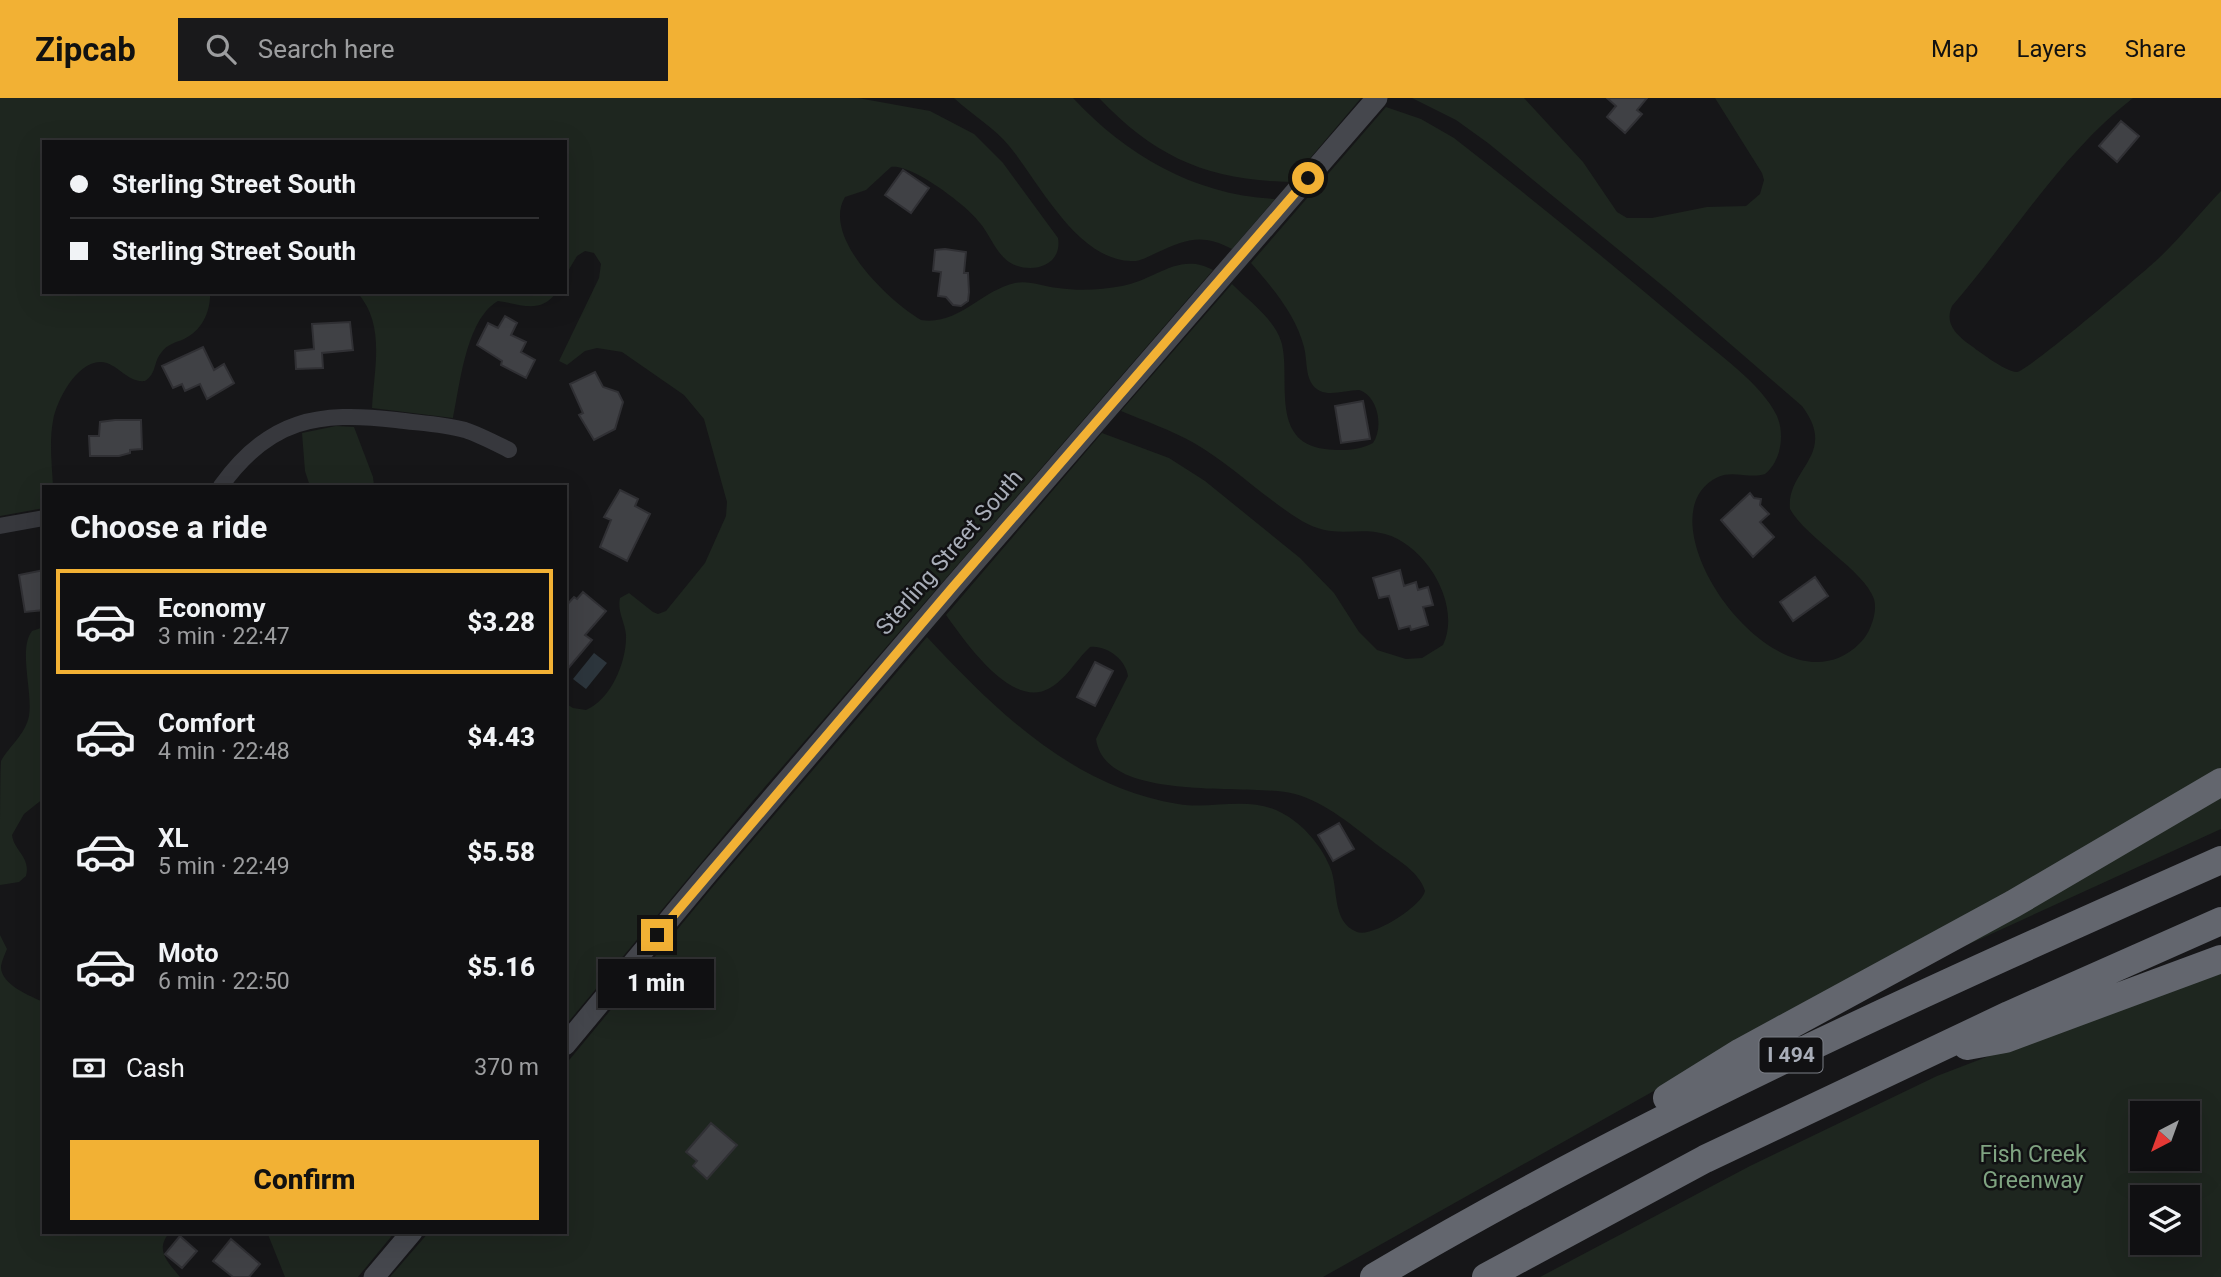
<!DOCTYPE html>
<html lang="en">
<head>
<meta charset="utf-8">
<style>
	:root { --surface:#101012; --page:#19191b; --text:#f1f3f6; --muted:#9c9d9f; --line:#303032; --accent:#f2b134 }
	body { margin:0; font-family:Roboto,sans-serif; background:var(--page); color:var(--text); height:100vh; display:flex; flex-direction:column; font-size:26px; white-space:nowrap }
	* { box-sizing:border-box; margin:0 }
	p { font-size:23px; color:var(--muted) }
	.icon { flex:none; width:38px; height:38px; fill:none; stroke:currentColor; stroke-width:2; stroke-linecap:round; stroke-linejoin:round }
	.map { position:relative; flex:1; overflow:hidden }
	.sheet { position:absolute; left:42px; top:387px; width:525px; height:749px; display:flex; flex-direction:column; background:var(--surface); border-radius:0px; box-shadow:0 7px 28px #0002,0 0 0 2px var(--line) }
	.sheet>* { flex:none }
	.top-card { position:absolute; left:42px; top:42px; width:525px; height:154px; border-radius:0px; box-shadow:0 7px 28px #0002,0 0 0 2px var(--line); display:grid; align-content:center; height:154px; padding:0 28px; background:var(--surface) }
	.needle { width:46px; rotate:221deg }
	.buttons { position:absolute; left:2130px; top:1003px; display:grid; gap:14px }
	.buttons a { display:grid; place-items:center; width:70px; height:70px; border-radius:0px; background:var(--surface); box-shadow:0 7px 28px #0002,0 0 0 2px var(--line); font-size:35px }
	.end { position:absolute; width:32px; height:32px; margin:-16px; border:9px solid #f2b134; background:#111; box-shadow:0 0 0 4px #111 }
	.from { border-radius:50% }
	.bubble { position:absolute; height:49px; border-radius:0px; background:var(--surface); box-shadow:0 7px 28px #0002,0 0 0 2px var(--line); font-size:23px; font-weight:800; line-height:49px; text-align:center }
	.top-card b { display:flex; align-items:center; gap:24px; height:66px; font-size:26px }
	.top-card b+b { border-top:2px solid var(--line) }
	.top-card i { width:18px; height:18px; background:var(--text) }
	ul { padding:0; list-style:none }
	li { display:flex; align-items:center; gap:21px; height:105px; margin:0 14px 10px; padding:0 14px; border:4px solid transparent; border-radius:0px }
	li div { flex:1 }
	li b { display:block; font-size:26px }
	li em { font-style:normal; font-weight:800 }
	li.active { border-color:var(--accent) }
	li>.icon { width:63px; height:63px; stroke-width:1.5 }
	h2 { padding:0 28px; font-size:32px; line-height:84px }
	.pay { display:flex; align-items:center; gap:18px; height:77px; padding:0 28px; font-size:26px }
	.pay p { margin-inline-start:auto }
	.cta { display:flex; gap:14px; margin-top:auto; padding:14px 28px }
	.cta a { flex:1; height:80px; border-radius:0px; background:var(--accent); color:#111; font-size:28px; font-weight:800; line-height:80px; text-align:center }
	header { display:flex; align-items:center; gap:42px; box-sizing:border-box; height:98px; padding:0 35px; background:var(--accent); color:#111 }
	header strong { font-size:33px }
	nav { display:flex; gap:38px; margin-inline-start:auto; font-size:24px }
	.search { width:490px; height:63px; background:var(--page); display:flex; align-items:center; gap:18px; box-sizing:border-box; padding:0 24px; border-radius:0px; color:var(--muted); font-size:26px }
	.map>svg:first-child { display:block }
	.green { fill:#1e261f; fill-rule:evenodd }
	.water { fill:#2c353c }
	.building { fill:#404145; stroke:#303034; stroke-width:2 }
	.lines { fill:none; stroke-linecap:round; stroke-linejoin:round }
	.street { stroke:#37383d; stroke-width:16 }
	.secondary { stroke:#45474d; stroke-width:21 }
	.highway { stroke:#63666e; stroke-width:28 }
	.route { stroke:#f2b134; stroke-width:9 }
	.labels { text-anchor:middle; stroke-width:5; stroke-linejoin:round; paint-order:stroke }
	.shield { fill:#111113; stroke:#7b7e86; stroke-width:2 }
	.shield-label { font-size:21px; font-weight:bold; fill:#a8adb8 }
	.street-label { font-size:23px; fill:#a8adb8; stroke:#111113 }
	.park-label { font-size:23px; fill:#7fa381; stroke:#111113 }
</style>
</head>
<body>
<header>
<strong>Zipcab</strong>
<div class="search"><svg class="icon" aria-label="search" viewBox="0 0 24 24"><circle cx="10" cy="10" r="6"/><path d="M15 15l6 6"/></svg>Search here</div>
<nav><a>Map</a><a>Layers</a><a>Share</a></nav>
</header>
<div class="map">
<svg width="2221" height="1179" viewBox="0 0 2221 1179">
	<rect width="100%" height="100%" fill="#161618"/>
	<path class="green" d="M0 0H858L930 13 974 36 1003 65 1058 140C1063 169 1029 177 1009 164 996 155 990 137 980 125 968 108 911 65 891 69L866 92 845 99C821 139 889 203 921 222 958 228 982 192 1015 185 1029 182 1044 189 1058 190 1078 193 1102 192 1122 188 1155 182 1179 153 1213 172L751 705 565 928V605L573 610 586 612C611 602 627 563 626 537 625 524 617 514 620 500L629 495 653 514 658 516 666 513 705 465 726 418 727 404 704 321 684 297 622 254 597 250 585 253 567 267 559 263 599 180 601 166 594 155 585 153 577 158 565 178V44H44V194H210C211 213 202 233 184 241 175 245 167 246 161 255 153 265 157 275 145 283 127 285 118 265 101 264 77 263 56 303 53 323 49 344 52 367 53 388H44V410L0 418Z
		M954 0H1073C1127 58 1195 97 1275 101L1232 151C1202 135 1186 141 1156 155 1149 158 1140 164 1131 163 1077 162 1039 84 1010 49 994 29 972 17 954 0Z
		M1099 0H1361L1290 84C1208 82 1156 60 1099 0Z
		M1412 0H1524L1583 64 1617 114 1627 120H1652L1707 109 1746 108 1760 96 1764 82 1762 75 1715 0H2133C2060 57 2012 139 1952 208 1945 224 1954 234 1966 244 1976 251 2005 274 2017 274 2028 273 2143 175 2159 160 2181 139 2200 115 2221 93V674L1323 1179H390L429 1134H565V967L710 792 927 539C996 613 1073 689 1178 706 1212 712 1249 697 1282 715 1303 726 1321 747 1330 769 1339 790 1331 824 1357 834 1372 840 1422 808 1425 793 1419 773 1396 761 1380 749 1354 729 1327 705 1295 696 1250 684 1105 707 1096 641L1128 578C1126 562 1107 547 1090 549 1075 563 1066 582 1048 591 1011 611 964 542 946 517L1102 335 1169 360 1205 383 1300 460 1334 495 1359 534 1377 552 1406 561 1422 560 1443 547C1462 507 1426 447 1385 436 1357 428 1334 442 1302 423 1264 400 1232 367 1194 345 1171 332 1145 323 1121 313L1232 186C1248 202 1274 221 1281 243 1292 278 1268 344 1325 351 1340 353 1359 353 1373 345 1384 329 1378 298 1359 292 1347 292 1331 298 1320 293 1304 285 1308 264 1304 249 1296 217 1272 189 1251 165L1386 9 1421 21 1454 40C1534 102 1613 167 1690 232 1717 255 1762 286 1777 318 1785 337 1781 363 1765 376 1750 381 1733 372 1718 379 1633 419 1780 627 1860 545 1870 536 1878 514 1874 501 1865 473 1806 440 1790 411 1786 371 1839 357 1802 308L1669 193 1488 45 1456 22Z
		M357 194H557C539 217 522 206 498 203 466 221 460 287 453 320L372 310C374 270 386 227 357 194Z
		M336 328 354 329 373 379 374 388H310L305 373 302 335Z
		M44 529V700L24 716 12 737C14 753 31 759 26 778L19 784 0 787C0 770 0 671 1 663 10 647 25 637 29 618 33 594 18 551 32 533Z
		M2221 695V731L1967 847 1964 841Z
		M0 837 7 851C5 856 2 862 1 868 0 886 30 898 44 904V1134H170C154 1152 168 1164 180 1179H0Z
		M2221 869V1179H1540L1750 1068 1937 978ZM2142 1015H2188V1060H2142ZM2142 1099H2188V1144H2142Z
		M267 1134H395L358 1179H285Z"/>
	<path class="water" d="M594 555 607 565 586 591 573 581Z"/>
	<path class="building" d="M1607 0H1647L1637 12 1642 16 1625 35 1607 19 1616 8Z
		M2121 23 2139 38 2117 64 2099 48Z
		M903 72 929 90 911 115 885 97Z
		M945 151 966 154 964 175H968L969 194 968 203 961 208 953 207 946 199 938 198 941 174 933 173 935 152Z
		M505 218 517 225 511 237 526 244 521 254 535 262 526 280 501 267 502 263 477 247 488 225 498 230Z
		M350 224 353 252 322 255 323 270 296 271 295 253 314 251 312 226Z
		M203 249 214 272 224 266 234 285 207 301 200 286 185 293 182 286 173 290 162 268Z
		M595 274 603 289 618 294 623 304 615 331 594 342 579 317 583 315 570 286Z
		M1363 303 1370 341 1341 345 1335 308Z
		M115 322H141L142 351 130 352V355L119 358H90L89 338H99L100 324Z
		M620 392 638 401 635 408 650 416 627 463 600 449 611 422 604 419Z
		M1750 395 1754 400 1761 401 1760 407 1769 416 1760 424 1774 439 1753 459 1721 422Z
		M44 472V512L25 514 19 477Z
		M1400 472 1404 488 1416 484 1418 492 1428 489 1433 507 1423 509 1428 527 1411 532 1410 528 1399 531 1389 498 1379 500 1373 480Z
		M1815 479 1828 498 1793 523 1780 504Z
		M583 494 606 513 585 537 592 542 565 574V509L574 499 577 501Z
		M1095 564 1113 573 1095 608 1077 599Z
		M1339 725 1354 751 1333 763 1318 737Z
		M711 1025 737 1047 707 1081 693 1068 697 1063 686 1054Z
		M180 1138 197 1153 182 1170 165 1156Z
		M231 1141 260 1166 249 1179H233L213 1163Z"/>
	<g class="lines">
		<path class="street" d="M221 388C269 321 318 313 396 322 418 325 443 326 465 332 480 337 495 345 509 352
			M0 428 44 420"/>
		<path class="secondary" d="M565 947 708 775 952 490 1377 0
			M374 1179 412 1134"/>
		<path class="highway" d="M1967 948 2005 941 2221 861
			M1667 1000 1741 954 2013 806 2221 684
			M1374 1179C1646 1018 1933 890 2221 762
			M1486 1179 1705 1061 2009 917 2221 823"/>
	</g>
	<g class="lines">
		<path class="route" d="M657 837 952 490 1308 80"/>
	</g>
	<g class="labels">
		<rect class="shield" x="1759.5" y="939.5" width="63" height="35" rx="5"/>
		<g class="shield-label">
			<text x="1791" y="964">I 494</text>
		</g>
		<g class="street-label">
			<text transform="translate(949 454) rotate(-49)" y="8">Sterling Street South</text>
		</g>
		<g class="park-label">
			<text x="2033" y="1064">Fish Creek<tspan x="2033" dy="26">Greenway</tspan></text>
		</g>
	</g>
</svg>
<div class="buttons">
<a><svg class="needle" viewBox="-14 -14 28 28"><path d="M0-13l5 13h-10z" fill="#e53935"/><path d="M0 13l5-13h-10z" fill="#9c9d9f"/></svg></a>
<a><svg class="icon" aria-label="layers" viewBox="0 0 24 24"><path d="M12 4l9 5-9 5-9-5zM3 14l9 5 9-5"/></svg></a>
</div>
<i class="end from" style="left:1308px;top:80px"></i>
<i class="end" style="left:657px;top:837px"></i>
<div class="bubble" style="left:598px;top:861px;width:116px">1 min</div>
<div class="top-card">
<b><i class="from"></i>Sterling Street South</b>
<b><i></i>Sterling Street South</b>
</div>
<section class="sheet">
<h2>Choose a ride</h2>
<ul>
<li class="active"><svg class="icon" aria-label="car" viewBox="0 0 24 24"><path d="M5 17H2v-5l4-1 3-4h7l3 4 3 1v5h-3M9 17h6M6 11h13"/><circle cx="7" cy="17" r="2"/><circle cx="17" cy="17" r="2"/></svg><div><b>Economy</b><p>3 min · 22:47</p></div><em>$3.28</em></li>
<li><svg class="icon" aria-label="car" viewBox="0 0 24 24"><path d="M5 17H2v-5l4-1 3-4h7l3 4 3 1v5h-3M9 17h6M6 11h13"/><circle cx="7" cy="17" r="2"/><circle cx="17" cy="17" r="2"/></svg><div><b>Comfort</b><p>4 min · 22:48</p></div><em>$4.43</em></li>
<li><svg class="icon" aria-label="car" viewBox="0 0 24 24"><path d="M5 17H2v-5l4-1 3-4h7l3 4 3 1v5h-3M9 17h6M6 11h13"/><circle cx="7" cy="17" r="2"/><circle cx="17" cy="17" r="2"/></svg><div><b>XL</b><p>5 min · 22:49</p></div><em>$5.58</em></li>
<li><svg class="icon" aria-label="car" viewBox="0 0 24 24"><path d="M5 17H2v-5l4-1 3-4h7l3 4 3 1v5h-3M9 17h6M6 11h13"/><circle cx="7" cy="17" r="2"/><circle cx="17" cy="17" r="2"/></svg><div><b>Moto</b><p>6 min · 22:50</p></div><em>$5.16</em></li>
</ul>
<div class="pay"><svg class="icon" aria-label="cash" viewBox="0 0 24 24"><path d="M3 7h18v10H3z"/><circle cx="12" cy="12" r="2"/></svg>Cash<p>370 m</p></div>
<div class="cta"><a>Confirm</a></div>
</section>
</div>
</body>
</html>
